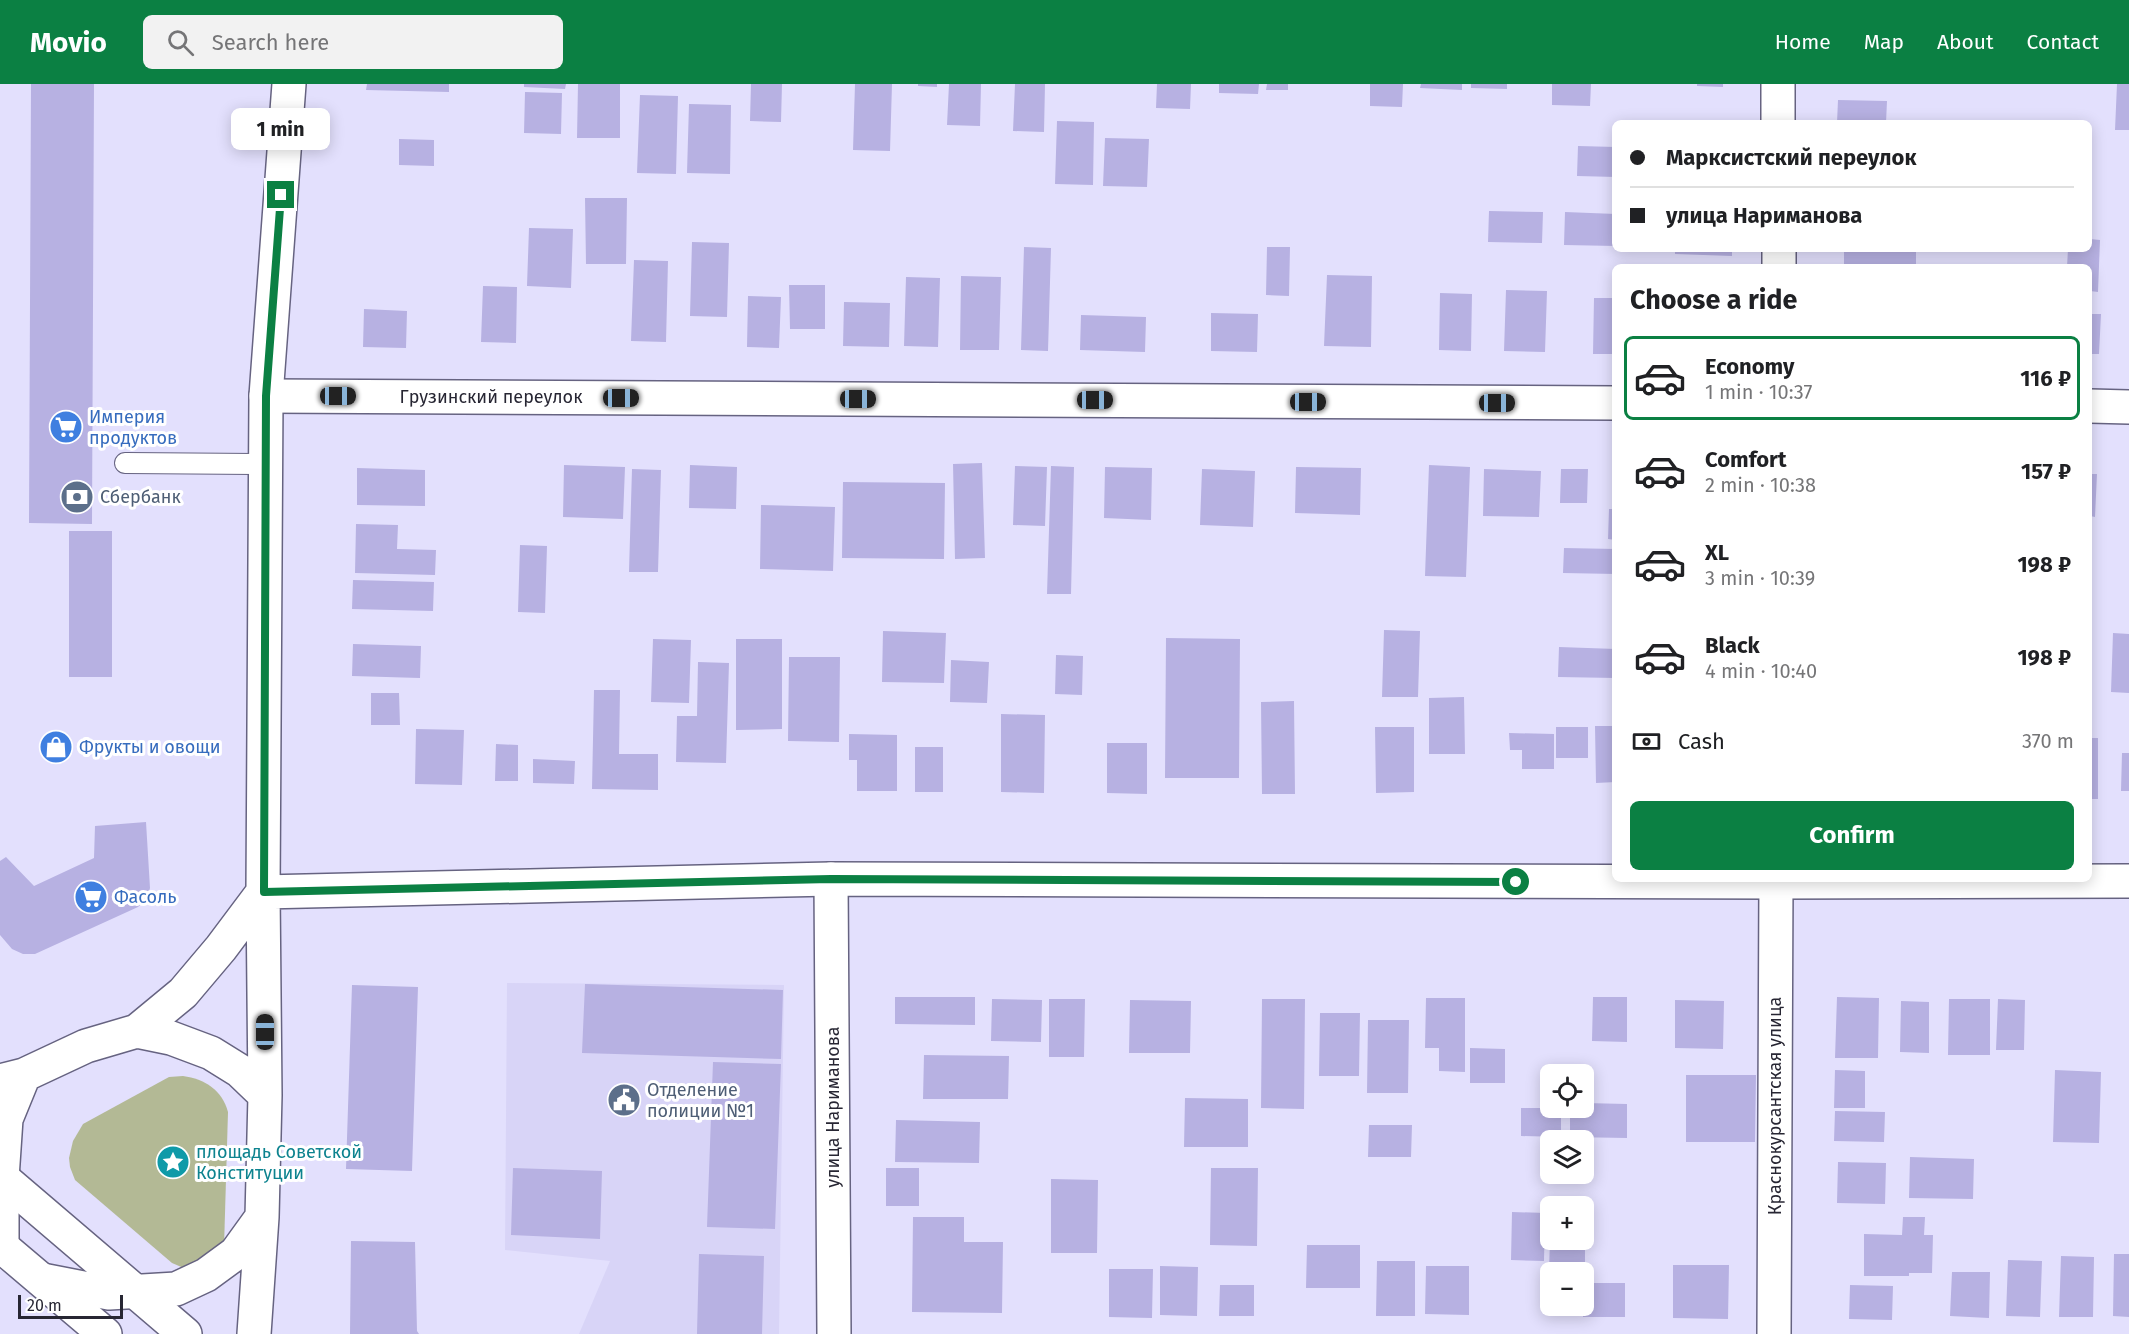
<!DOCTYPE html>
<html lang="en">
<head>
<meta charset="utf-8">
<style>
	:root { --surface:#fff; --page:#f2f2f2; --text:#202124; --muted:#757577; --line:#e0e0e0; --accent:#0b8043 }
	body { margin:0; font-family:"Fira Sans",sans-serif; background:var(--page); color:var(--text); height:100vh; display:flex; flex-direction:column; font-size:22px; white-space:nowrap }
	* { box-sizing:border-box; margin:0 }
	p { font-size:20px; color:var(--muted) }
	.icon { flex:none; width:33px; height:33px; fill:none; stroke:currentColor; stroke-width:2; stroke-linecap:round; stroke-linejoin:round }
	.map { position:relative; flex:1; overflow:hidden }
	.panel { position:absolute; left:1612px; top:180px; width:480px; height:618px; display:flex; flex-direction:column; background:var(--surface); border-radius:9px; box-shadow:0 3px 15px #0003 }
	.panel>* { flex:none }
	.hud { position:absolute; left:1612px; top:36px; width:480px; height:132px; border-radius:9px; box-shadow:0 3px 15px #0003; display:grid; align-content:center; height:132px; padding:0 18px; background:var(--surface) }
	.fabs { position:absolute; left:1540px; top:980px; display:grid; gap:12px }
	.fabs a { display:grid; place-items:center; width:54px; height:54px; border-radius:9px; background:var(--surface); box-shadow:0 3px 15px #0003; font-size:30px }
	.scale { position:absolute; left:18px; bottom:15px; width:105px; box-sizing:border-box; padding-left:6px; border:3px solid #272633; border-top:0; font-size:16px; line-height:21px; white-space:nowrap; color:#272633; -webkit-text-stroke:4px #fff; paint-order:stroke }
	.end { position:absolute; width:27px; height:27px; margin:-14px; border:8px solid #0b8043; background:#fff; box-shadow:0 0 0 3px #fff }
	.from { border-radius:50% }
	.bubble { position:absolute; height:42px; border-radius:9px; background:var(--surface); box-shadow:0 3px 15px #0003; font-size:20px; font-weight:700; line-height:42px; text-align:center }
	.car { position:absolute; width:18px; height:36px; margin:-18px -9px; border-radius:8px; box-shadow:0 0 4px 2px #0007; background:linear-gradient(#222 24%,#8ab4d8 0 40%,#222 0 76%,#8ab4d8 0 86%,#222 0) }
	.hud b { display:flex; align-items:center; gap:21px; height:57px; font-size:22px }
	.hud b+b { border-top:2px solid var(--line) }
	.hud i { width:15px; height:15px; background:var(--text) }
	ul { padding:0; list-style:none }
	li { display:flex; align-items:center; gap:18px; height:84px; margin:0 12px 9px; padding:0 6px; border:3px solid transparent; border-radius:9px }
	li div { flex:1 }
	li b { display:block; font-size:22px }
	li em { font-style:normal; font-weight:700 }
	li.active { border-color:var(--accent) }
	li>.icon { width:54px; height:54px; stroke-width:1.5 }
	h2 { padding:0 18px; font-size:27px; line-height:72px }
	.pay { display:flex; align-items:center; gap:15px; height:66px; padding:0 18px; font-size:22px }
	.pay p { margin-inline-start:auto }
	.primary-button { display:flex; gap:12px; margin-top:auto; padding:12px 18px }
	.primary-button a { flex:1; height:69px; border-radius:9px; background:var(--accent); color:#fff; font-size:24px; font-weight:700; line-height:69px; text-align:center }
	header { display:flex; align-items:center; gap:36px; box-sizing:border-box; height:84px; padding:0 30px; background:var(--accent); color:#fff }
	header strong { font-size:28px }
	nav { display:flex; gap:33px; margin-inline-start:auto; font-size:21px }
	.search { width:420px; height:54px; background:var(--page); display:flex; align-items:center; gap:15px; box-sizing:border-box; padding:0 21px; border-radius:9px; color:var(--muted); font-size:22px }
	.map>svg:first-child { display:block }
	.built { fill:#d8d4f7 }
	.green { fill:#b3b995 }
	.building { fill:#b7b1e2 }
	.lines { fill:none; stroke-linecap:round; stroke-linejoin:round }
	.lane-casing { stroke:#666381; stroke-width:22 }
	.street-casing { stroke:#666381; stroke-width:36 }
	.secondary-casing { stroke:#666381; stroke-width:36 }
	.primary-casing { stroke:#666381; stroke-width:36 }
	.lane { stroke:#fff; stroke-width:20 }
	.street { stroke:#fff; stroke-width:33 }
	.secondary { stroke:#fff; stroke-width:33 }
	.primary { stroke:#fff; stroke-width:33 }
	.route { stroke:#0b8043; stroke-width:8 }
	.labels { text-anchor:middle; stroke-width:6; stroke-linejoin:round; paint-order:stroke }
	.street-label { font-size:18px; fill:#272633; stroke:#fff }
	.shop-label { font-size:18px; fill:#366cbe; stroke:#fff; text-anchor:start }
	.service-label { font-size:18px; fill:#4e5e75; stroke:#fff; text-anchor:start }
	.culture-label { font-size:18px; fill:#0d838f; stroke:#fff; text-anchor:start }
</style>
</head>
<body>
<header>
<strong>Movio</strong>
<div class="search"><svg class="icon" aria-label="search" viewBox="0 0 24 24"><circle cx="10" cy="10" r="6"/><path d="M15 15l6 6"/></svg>Search here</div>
<nav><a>Home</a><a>Map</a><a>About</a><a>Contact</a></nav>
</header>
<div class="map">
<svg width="2129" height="1250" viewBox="0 0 2129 1250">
	<rect width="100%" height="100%" fill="#e3e0fd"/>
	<path class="built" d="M507 899 784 901 779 1250H579L610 1177 505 1166Z"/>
	<path class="green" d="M183 992C205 995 222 1006 228 1028L224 1163 186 1185 172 1179 75 1096 70 1083 69 1074 73 1057 83 1040 169 993Z"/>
	<path class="building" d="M31 0H94L92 440 29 439Z
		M367 0H449V8L366 6Z
		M524 0H566L565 5 524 3Z
		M578 0H620V54H577Z
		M751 0H782L781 38 750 37Z
		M855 0H892L890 67 853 66Z
		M918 0H937V3L918 2Z
		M949 0H981L980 42 947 41Z
		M1015 0H1045L1044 48 1013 47Z
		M1157 0H1191L1190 25 1156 24Z
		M1219 0H1259L1258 10 1219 9Z
		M1267 0H1288V6H1266Z
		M1370 0H1403L1402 23 1370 22Z
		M1421 0H1462V6L1420 4Z
		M1471 0H1507V5L1471 4Z
		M1552 0H1591L1590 22 1552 21Z
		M1697 0H1723V3L1697 2Z
		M2117 0H2129V46H2115Z
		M525 8 562 9 561 50 524 49Z
		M640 11 678 12 676 90 637 89Z
		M1838 16 1887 17 1886 39H1837Z
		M689 20 731 21 730 90 687 89Z
		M1057 37 1094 38 1093 101 1055 100Z
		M1105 54 1149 55 1147 103 1103 102Z
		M399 55 434 56V82L399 81Z
		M1578 62 1616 63V93L1577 92Z
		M585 114H627L626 180H586Z
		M1489 127 1543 128 1542 159 1488 158Z
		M1565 128 1616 130V162L1564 161Z
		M529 144 573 145 571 204 527 202Z
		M2090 155 2100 156 2098 208 2090 207V183H2067L2068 165H2090Z
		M692 158 729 159 727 233 690 232Z
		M1024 163 1051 164 1048 267 1021 266Z
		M1267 163H1290L1289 212 1266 211Z
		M1675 165H1732V172L1675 170Z
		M1844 165H1916V183H1844Z
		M634 176 668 177 666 258 631 257Z
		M1327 191 1372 192 1371 263 1324 262Z
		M961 192 1001 193 999 266H960Z
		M906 193 940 194 938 263 904 262Z
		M789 201H825V245H790Z
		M483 202 517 203 516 259 481 258Z
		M1506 206 1547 207 1545 268 1504 267Z
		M1440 209 1472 210 1471 267 1439 266Z
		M748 212 781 213 779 264 747 263Z
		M1594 214H1616V270H1593Z
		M844 218 890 219 889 263 843 262Z
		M364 225 407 227 406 264 363 263Z
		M1211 229 1258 230 1257 268 1211 267Z
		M2090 230H2101L2099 270H2090Z
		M1081 231 1146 233 1145 268 1080 266Z
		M982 379 985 474 955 475 953 380Z
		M564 381 625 383 623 435 563 433Z
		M690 381 737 383 736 425 689 424Z
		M1429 381 1470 383 1466 493 1425 492Z
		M1015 382 1047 383 1045 442 1013 441Z
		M1051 382 1074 383 1071 510H1047Z
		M1105 383 1152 384 1151 436 1104 434Z
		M1296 383 1361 384 1360 431 1295 429Z
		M357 384 425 386V422L357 421Z
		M632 385 661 386 658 488H629Z
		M1202 385 1255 387 1253 443 1200 441Z
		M1484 385 1541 387 1539 433 1483 432Z
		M1561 385H1588L1587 419H1560Z
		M2090 390H2097L2095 433 2090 432Z
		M843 398 945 399 944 475 842 474Z
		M761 421 835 423 833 487 760 485Z
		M1609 425H1616V456L1608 455Z
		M356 440 398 441 397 465 436 466 435 491 355 489Z
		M69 447H112V593H69Z
		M520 461 547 462 545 529 518 528Z
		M1564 464 1616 465V490L1563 489Z
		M353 496 434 498 433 527 352 525Z
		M1384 546 1420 547 1418 613H1382Z
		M883 547 946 549 944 599 882 598Z
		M2113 549 2129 550V609L2111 608Z
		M1166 554 1240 555 1239 694H1165Z
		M653 555 691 556 689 619 651 618Z
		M736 555H782V645L736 646Z
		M353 560 421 562 420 594 352 592Z
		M1559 563 1616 565V594L1558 593Z
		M1056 571 1083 572 1082 611 1055 610Z
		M789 573H840L839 658 788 657Z
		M951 576 989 578 987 619 950 618Z
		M698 578 729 579 726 679 676 678 677 632H697Z
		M594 606H620L619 670H658V706L592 705Z
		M371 609H399L400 641H371Z
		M1464 613 1465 670H1429V614Z
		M1294 617 1295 710H1262L1261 618Z
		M1001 630 1045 631 1044 709 1001 708Z
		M1595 642H1616V698L1596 699Z
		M1375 643H1414V708L1376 709Z
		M1556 643H1588V674H1556Z
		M416 645 464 646 462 701 415 700Z
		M1509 649 1554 650V685H1522V666H1510Z
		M849 650 897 651V707H857V676H849Z
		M2090 654H2098V715H2090Z
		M1107 659H1147V710L1107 709Z
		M496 660 518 661V697H495Z
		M915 663H943V708H915Z
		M2122 669H2129V707H2121Z
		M533 675 575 677 574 700 533 699Z
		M146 738 150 804 147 815 138 823 35 870H23L12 865 0 851V777L6 773 34 802 94 774 95 742Z
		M585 900 783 906 781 975 582 969Z
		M352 901 418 903 412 1087 346 1085Z
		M895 913H975V941L895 940Z
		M1593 913H1627V958L1592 957Z
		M1837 913 1879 914 1878 974H1835Z
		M1426 914H1465V988L1439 987V964H1425Z
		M992 915 1042 916 1041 958 991 957Z
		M1049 915H1085L1084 973H1049Z
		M1262 915H1305L1304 1025 1261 1024Z
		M1949 915H1990V971H1948Z
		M1998 915 2025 916 2024 966H1996Z
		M1130 916 1191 917 1190 969H1129Z
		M1675 916 1724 917 1723 965 1675 964Z
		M1901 917 1929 918V969L1900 968Z
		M1320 929H1360L1359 992H1319Z
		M1368 936H1409L1408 1009H1367Z
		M1470 964 1505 965V999H1470Z
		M924 971 1009 972 1008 1015H923Z
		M713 978 781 980 775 1145 707 1143Z
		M1835 986 1865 987V1024H1834Z
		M2055 986 2101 988 2099 1059 2053 1058Z
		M1686 991H1756L1755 1058H1686Z
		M1185 1014 1248 1015V1063H1184Z
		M1584 1019 1627 1020V1054L1570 1053V1023H1584Z
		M1521 1024H1561V1053L1521 1052Z
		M1835 1027 1885 1028 1884 1058 1834 1057Z
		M896 1036 980 1038 979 1079 895 1078Z
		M1369 1041H1412L1411 1073H1368Z
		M1910 1073 1974 1075 1973 1115 1909 1114Z
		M1838 1078 1886 1079 1885 1120 1837 1119Z
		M513 1084 602 1087 600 1155 511 1151Z
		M886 1084H919V1122H886Z
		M1211 1084H1258L1257 1162 1210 1161Z
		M1051 1095 1098 1096 1097 1169H1051Z
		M1512 1128 1545 1129 1544 1177 1511 1176Z
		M913 1133H964V1158H1003L1002 1229 912 1228Z
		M1903 1133H1925L1924 1151H1933L1932 1189H1909V1192H1864V1150L1902 1151Z
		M1550 1155H1585V1188H1549Z
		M351 1157 415 1158 417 1247 419 1250H350Z
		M1307 1161H1360V1204H1306Z
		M699 1170 764 1172 762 1250H697Z
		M2114 1170H2129V1233L2113 1232Z
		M2061 1172 2094 1173 2093 1233H2059Z
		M2008 1176 2042 1177 2040 1233 2006 1232Z
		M1377 1177H1415V1232H1376Z
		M1673 1181H1729L1728 1235 1673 1234Z
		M1160 1182 1198 1183 1197 1232 1160 1231Z
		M1426 1182H1469V1231L1425 1230Z
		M1109 1185H1153L1152 1234 1109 1233Z
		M1952 1188H1990L1989 1234 1950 1232Z
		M1584 1199H1625V1233H1583Z
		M1220 1201H1254V1232H1219Z
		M1850 1201 1893 1202 1892 1236 1849 1235Z"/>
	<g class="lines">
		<g class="lane-casing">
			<path id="lane" d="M125 379 266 380"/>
		</g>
		<g class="street-casing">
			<path id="street" d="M1778 0V39
				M1779 165V183
				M266 312 1616 319
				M2090 322 2129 323
				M831 795 834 1250
				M1774 1250 1776 795"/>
		</g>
		<g class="secondary-casing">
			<path id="secondary" d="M263 808 831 795 1775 798 2129 797
				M137 947 183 909 221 864 263 808
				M0 997 24 991 86 962 137 947 171 954 211 969 240 987 265 1011
				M2 1162V1094L6 1035 24 991
				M42 1196 109 1209 176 1205 206 1191 236 1169 262 1133
				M254 1250 262 1133 265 1011 263 808 266 312 289 0"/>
		</g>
		<g class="primary-casing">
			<path id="primary" d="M0 1092 185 1250
				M0 1161 105 1250"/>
		</g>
		<use href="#lane" class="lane"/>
		<use href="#street" class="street"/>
		<use href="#secondary" class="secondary"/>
		<use href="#primary" class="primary"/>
	</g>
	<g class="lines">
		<path class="route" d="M281 111 266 312 264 808 831 795 1516 798"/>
	</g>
	<defs>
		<g id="supermarket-disc" transform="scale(1.725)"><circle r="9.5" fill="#3f7fe0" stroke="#fff"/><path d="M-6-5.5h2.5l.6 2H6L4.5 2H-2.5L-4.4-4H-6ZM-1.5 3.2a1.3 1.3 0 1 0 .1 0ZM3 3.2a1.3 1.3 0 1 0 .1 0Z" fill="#fff"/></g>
		<g id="bank-disc" transform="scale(1.725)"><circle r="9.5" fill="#5c6f8a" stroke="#fff"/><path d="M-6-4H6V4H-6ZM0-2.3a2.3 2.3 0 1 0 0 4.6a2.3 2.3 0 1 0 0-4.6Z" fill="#fff"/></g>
		<g id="shop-disc" transform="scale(1.725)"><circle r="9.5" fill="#3f7fe0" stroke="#fff"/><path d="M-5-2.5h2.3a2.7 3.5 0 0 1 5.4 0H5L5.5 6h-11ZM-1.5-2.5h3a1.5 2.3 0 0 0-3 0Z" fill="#fff"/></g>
		<g id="civic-disc" transform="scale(1.725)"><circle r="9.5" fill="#5c6f8a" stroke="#fff"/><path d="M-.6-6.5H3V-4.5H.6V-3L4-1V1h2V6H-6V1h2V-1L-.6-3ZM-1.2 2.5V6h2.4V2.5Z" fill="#fff"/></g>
		<g id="sight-disc" transform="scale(1.725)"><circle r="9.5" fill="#0f9aa8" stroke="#fff"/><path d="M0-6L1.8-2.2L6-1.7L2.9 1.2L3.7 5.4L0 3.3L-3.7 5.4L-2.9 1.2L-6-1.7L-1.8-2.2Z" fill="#fff"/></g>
	</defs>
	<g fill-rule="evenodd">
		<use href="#supermarket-disc" x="66" y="343"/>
		<use href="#bank-disc" x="77" y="413"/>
		<use href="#shop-disc" x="56" y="663"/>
		<use href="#supermarket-disc" x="91" y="813"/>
		<use href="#civic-disc" x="624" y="1016"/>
		<use href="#sight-disc" x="173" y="1078"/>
	</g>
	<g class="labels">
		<g class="street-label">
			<text x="491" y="319">Грузинский переулок</text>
			<text transform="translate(1775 1022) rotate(-90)" y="6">Краснокурсантская улица</text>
			<text transform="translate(833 1023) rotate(-90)" y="6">улица Нариманова</text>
		</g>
		<g class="shop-label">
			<text x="89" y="339">Империя<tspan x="89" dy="21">продуктов</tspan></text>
			<text x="79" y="669">Фрукты и овощи</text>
			<text x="114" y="819">Фасоль</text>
		</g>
		<g class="service-label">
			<text x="100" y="419">Сбербанк</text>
			<text x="647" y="1012">Отделение<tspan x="647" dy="21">полиции №1</tspan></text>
		</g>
		<g class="culture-label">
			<text x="196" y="1074">площадь Советской<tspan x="196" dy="21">Конституции</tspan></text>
		</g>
	</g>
</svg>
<div class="fabs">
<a><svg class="icon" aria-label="locate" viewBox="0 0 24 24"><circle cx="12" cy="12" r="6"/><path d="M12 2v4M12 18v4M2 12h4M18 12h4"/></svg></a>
<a><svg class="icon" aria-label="layers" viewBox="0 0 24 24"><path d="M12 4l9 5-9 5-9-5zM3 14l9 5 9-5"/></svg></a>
<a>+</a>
<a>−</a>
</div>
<div class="scale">20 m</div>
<i class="end from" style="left:1516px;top:798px"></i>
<i class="end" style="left:281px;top:111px"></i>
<div class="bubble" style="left:231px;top:24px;width:99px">1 min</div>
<i class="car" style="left:338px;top:312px;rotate:90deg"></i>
<i class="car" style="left:621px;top:314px;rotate:90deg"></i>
<i class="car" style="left:858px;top:315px;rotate:90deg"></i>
<i class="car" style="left:1095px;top:316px;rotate:90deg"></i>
<i class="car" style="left:1308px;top:318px;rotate:90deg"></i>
<i class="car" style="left:1497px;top:319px;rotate:90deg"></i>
<i class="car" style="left:265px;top:948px;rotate:0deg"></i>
<div class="hud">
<b><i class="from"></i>Марксистский переулок</b>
<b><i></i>улица Нариманова</b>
</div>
<section class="panel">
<h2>Choose a ride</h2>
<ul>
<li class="active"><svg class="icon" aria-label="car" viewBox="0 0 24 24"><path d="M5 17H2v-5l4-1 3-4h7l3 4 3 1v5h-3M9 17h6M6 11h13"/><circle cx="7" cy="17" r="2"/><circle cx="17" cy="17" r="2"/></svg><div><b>Economy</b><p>1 min · 10:37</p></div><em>116 ₽</em></li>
<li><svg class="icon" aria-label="car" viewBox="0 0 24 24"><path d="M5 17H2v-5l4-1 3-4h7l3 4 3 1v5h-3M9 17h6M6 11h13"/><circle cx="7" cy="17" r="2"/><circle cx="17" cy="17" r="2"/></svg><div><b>Comfort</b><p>2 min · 10:38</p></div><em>157 ₽</em></li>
<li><svg class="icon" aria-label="car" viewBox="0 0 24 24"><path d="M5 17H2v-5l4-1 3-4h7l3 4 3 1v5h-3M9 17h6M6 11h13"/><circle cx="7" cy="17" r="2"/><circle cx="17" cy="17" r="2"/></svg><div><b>XL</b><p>3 min · 10:39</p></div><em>198 ₽</em></li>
<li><svg class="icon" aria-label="car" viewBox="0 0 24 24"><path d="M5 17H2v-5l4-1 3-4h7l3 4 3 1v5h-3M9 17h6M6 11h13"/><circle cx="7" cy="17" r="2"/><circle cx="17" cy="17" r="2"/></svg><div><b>Black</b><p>4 min · 10:40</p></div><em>198 ₽</em></li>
</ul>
<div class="pay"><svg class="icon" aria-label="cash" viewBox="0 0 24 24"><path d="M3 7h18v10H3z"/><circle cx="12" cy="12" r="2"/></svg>Cash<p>370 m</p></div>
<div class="primary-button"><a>Confirm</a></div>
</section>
</div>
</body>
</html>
